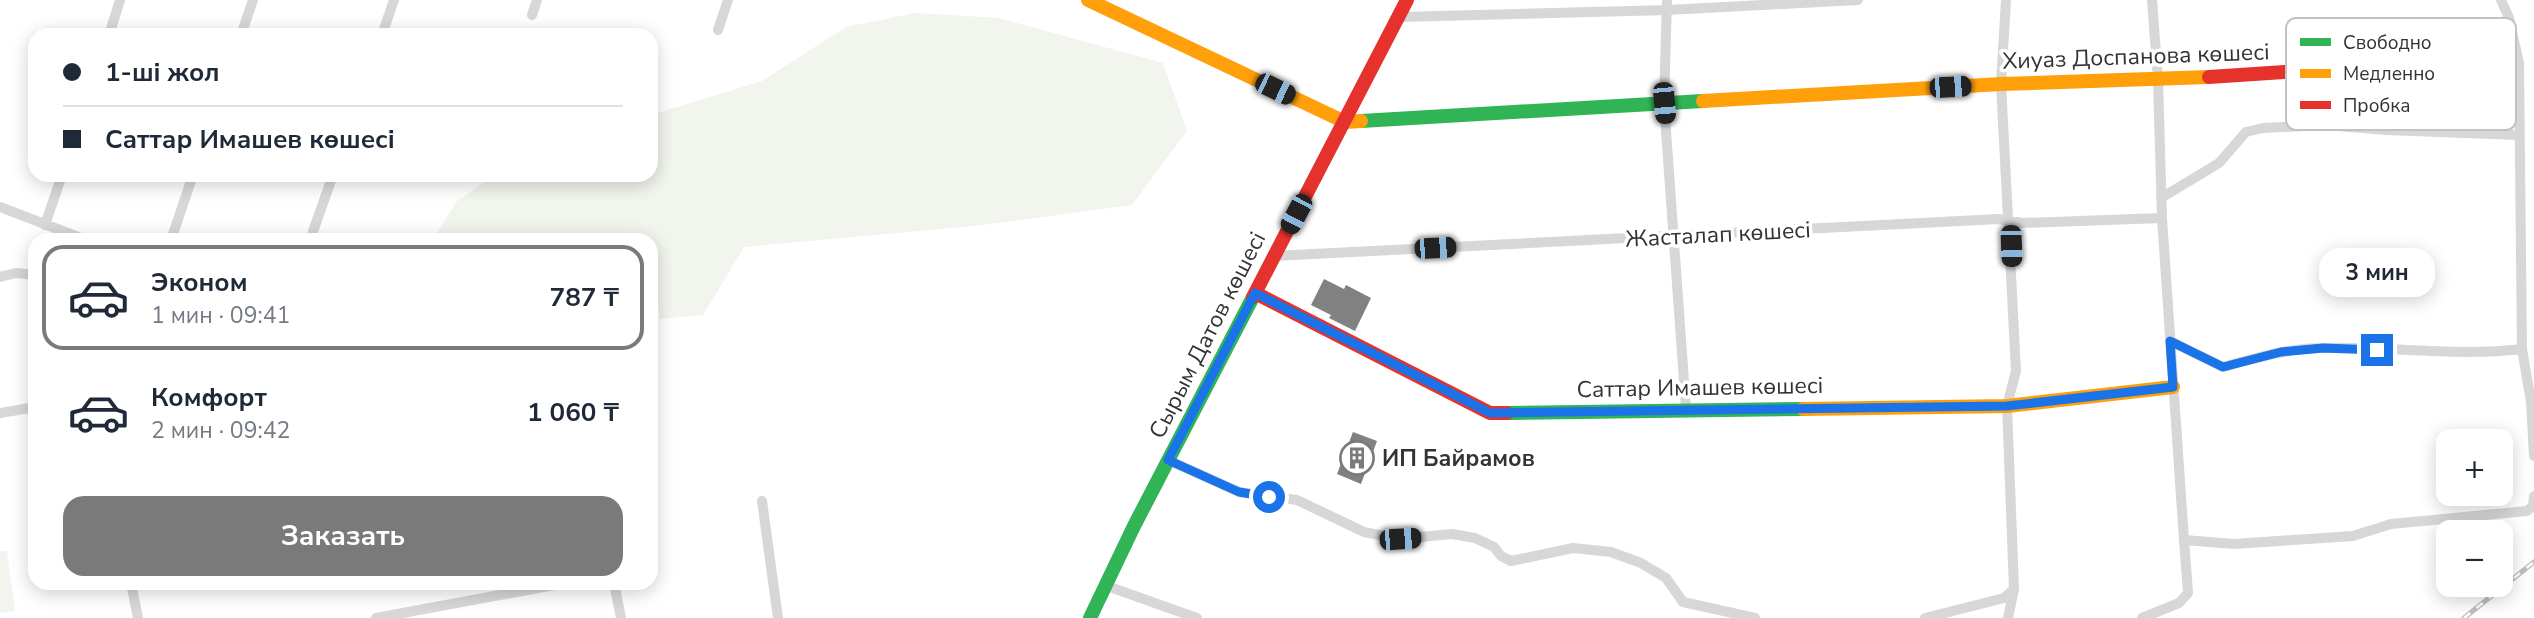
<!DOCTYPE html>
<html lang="ru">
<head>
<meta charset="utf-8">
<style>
	:root { --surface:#fff; --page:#f6f6f7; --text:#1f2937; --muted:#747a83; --line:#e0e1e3; --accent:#7a7a7a }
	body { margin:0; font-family:"Nunito Sans",sans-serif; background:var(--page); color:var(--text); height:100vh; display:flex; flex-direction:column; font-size:26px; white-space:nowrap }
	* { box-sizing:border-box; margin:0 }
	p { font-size:23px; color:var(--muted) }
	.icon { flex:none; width:38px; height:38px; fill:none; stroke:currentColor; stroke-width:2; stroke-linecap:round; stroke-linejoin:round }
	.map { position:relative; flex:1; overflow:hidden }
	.panel { position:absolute; left:28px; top:233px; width:630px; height:357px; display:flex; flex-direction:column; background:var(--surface); border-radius:21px; box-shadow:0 4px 18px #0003 }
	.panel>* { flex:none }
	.guide { position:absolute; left:28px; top:28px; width:630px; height:154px; border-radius:21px; box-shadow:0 4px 18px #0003; display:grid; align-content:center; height:154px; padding:0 35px; background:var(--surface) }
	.controls { position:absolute; left:2436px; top:429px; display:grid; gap:14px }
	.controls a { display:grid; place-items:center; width:77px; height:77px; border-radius:14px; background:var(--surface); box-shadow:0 4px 18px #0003; font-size:35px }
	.end { position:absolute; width:32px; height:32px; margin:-16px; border:9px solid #1a73e8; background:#fff; box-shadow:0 0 0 4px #fff }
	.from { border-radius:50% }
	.bubble { position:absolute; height:49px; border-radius:21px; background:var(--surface); box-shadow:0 4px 18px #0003; font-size:23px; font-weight:700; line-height:49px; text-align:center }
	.car { position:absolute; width:21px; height:42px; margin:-21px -10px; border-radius:9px; box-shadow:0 0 5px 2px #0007; background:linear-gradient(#222 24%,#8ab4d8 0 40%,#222 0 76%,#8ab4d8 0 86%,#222 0) }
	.guide b { display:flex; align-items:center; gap:24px; height:66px; font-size:26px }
	.guide b+b { border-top:2px solid var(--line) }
	.guide i { width:18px; height:18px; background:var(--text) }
	ul { padding:12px 0 0; list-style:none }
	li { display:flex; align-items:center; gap:21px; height:105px; margin:0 14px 10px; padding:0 21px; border:4px solid transparent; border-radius:21px }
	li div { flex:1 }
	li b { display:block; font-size:26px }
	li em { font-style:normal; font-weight:700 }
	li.current { border-color:var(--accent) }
	li>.icon { width:63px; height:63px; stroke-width:1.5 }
	.button { display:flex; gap:14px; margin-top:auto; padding:14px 35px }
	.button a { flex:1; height:80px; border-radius:21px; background:var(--accent); color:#fff; font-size:28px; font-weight:700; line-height:80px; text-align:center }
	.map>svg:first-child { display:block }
	.green { fill:#f1f5ed }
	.building { fill:#818181 }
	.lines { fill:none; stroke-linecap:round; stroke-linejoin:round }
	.street { stroke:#d7d7d7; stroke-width:10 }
	.fast { stroke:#30b455; stroke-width:14 }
	.slow { stroke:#ff9f0a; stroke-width:14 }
	.jam { stroke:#e5322d; stroke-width:14 }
	.rail-casing { stroke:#bebebe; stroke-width:5 }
	.rail { stroke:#fff; stroke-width:2.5; stroke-dasharray:8; stroke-linecap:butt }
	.route { stroke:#1a73e8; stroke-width:9 }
	.labels { text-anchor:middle; stroke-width:7; stroke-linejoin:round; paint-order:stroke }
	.street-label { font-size:23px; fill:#333; stroke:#fff }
	.poi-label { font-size:23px; font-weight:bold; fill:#333; stroke:#fff; text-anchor:start }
	.key { fill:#fff; stroke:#c2c2c2; stroke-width:2 }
	.key-label { font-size:19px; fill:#333 }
</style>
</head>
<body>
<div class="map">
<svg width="2534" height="618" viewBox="0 0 2534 618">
	<rect width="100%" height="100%" fill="#fff"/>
	<path class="green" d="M915 13 999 18 1163 63 1187 131 1132 205 974 226 744 247 703 315 660 319 656 288 651 287V240H439L437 232 457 201 495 175H651V115L762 81 846 27Z
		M0 551H7L15 611 0 613Z"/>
	<path class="building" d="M1324 279 1344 289 1346 285 1371 298 1355 331 1329 318 1331 315 1311 305Z
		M1353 432 1377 441 1361 484 1337 474Z"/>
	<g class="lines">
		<path class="street" d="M1667 0 1664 103 1686 409
			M2006 0 2001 84 2016 371 2007 406 2014 589
			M2152 0 2158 80 2162 218 2184 540
			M2501 0 2509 18 2519 63 2522 349 2531 402 2534 456
			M532 15 537 0
			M1398 17 1668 10 1858 0
			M718 30 728 0
			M109 35 120 0
			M241 35 253 0
			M382 35 394 0
			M2161 198 2219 163 2246 132 2263 128 2325 125 2386 130 2518 135
			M0 207 86 240
			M45 225 62 175
			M171 240 193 175
			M310 240 333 175
			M1274 256 1999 219 2023 223 2162 218
			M0 277 16 273 35 275
			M2170 341 2223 367C2256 358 2289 348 2323 348 2390 346 2455 357 2522 349
			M0 413 35 407
			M1168 460 1239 492 1297 500 1364 532 1400 539 1452 534 1475 538 1494 547 1501 556 1511 561 1573 548 1611 552 1641 563 1666 578 1683 602 1755 618
			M762 501 778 618
			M131 583 138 618
			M614 583 621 618
			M1107 586 1197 618
			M376 618 565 583
			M1925 618 2004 598 2014 589 2008 618
			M2142 618 2179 603 2188 593 2184 540 2234 544 2353 536 2391 524 2527 511 2533 506 2534 496"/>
		<path class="fast" d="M1361 121 1703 101
			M1507 413 1803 409
			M1090 618 1134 526 1253 297"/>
		<path class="slow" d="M1088 0 1345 122 1361 121
			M1703 101 2001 84 2209 77
			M1803 409 2007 406 2173 387"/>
		<path class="jam" d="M2209 77 2344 68 2363 33 2414 27 2417 59
			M1255 293 1490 413H1507
			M1253 297 1407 0"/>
		<g class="rail-casing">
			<path id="rail" d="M2464 618 2534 562"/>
		</g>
		<use href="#rail" class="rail"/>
	</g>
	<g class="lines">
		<path class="route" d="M1269 497 1239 492 1168 460 1255 293 1490 413 2007 406 2173 387 2170 341 2223 367 2281 352 2323 348 2377 350"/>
	</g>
	<defs>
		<g id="building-ring" transform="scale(1.75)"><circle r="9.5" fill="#fff" stroke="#7a7a7a" stroke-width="1.5"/><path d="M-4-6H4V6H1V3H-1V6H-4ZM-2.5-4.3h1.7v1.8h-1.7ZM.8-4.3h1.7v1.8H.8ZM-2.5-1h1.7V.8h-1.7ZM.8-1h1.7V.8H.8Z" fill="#7a7a7a"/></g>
	</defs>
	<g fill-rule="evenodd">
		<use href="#building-ring" x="1357" y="458"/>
	</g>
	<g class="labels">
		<g class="street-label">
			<text transform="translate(2136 56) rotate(-2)" y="8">Хиуаз Доспанова көшесі</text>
			<text transform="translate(1718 234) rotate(-3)" y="8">Жасталап көшесі</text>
			<text transform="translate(1207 335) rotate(-63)" y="8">Сырым Датов көшесі</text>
			<text transform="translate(1700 387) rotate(-1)" y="8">Саттар Имашев көшесі</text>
		</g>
		<g class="poi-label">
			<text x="1382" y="466">ИП Байрамов</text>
		</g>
	</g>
	<rect x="2286" y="18" width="230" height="112" rx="10" class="key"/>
	<rect x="2300" y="38" width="31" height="8" fill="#30b455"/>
	<rect x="2300" y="69" width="31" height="9" fill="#ff9f0a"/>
	<rect x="2300" y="101" width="31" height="8" fill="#e5322d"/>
	<g class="key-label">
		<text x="2343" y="49">Свободно</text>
		<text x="2343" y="80">Медленно</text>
		<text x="2343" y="112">Пробка</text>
	</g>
</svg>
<div class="controls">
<a>+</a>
<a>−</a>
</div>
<i class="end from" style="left:1269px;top:497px"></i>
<i class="end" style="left:2377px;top:350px"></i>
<div class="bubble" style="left:2319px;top:248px;width:116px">3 мин</div>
<i class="car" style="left:1950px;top:87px;rotate:87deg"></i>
<i class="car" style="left:1275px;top:89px;rotate:116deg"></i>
<i class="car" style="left:1664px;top:103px;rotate:175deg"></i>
<i class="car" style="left:1296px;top:214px;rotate:208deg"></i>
<i class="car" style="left:2011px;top:246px;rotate:178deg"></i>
<i class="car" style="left:1435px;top:248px;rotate:87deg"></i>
<i class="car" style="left:1400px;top:539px;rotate:86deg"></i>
<div class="guide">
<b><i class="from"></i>1-ші жол</b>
<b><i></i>Саттар Имашев көшесі</b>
</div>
<section class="panel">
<ul>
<li class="current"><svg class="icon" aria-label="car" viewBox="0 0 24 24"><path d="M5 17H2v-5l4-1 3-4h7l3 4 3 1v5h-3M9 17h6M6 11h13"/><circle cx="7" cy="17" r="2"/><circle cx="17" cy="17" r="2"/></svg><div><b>Эконом</b><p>1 мин · 09:41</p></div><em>787 ₸</em></li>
<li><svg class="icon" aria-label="car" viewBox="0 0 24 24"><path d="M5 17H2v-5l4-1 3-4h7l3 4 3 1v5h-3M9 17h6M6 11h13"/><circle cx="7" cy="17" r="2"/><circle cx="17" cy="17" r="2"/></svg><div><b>Комфорт</b><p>2 мин · 09:42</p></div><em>1 060 ₸</em></li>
</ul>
<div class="button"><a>Заказать</a></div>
</section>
</div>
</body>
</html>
